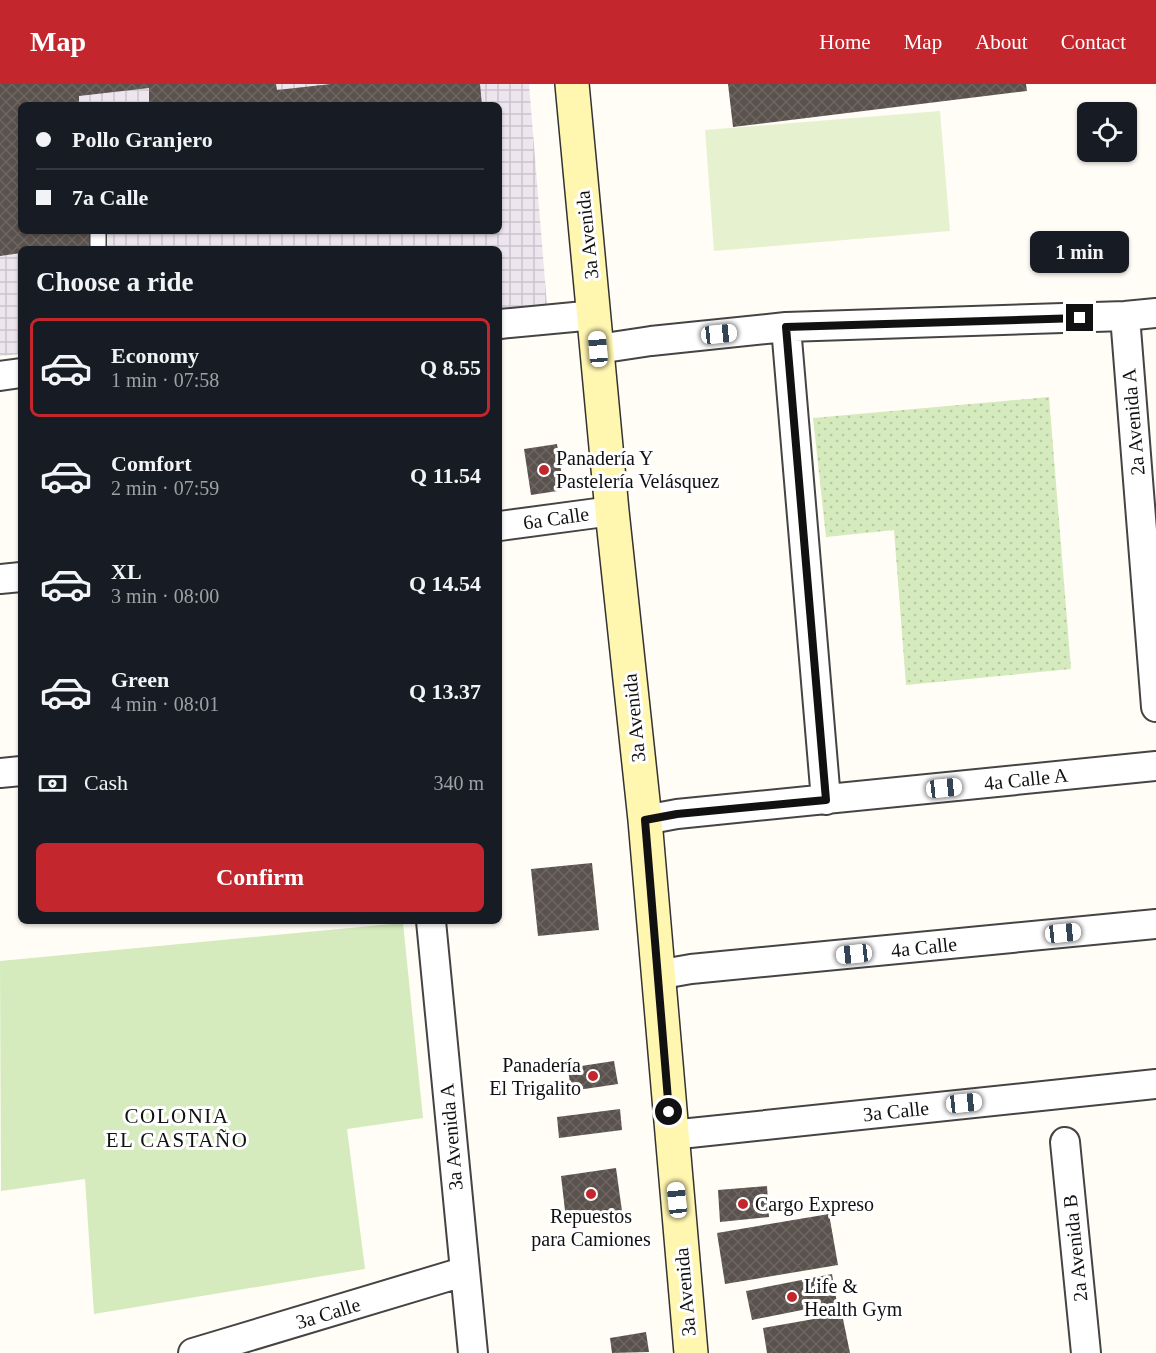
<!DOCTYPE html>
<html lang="en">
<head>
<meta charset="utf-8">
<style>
	:root { --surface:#171b24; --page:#242831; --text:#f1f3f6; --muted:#9ea1a6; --line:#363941; --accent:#c4262e }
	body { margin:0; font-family:"Times New Roman",serif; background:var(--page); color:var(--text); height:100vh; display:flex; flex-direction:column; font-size:22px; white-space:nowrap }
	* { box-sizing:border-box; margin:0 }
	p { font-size:20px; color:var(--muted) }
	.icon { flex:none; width:33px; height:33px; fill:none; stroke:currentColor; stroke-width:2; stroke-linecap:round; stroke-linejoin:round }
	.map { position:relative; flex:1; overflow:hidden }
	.details { position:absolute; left:18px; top:162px; width:484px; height:678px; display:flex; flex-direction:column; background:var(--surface); border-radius:9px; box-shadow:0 2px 4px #0004 }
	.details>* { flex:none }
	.top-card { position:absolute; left:18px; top:18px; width:484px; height:132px; border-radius:9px; box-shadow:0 2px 4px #0004; display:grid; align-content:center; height:132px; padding:0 18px; background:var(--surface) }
	.tools { position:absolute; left:1077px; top:18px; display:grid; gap:12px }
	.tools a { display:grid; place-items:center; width:60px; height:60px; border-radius:9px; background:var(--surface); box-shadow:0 2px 4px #0004; font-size:30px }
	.end { position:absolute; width:27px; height:27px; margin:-14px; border:8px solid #111; background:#fff; box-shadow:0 0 0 3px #fff }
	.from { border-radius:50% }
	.bubble { position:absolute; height:42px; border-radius:9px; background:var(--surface); box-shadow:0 2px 4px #0004; font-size:20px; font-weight:800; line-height:42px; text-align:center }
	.car { position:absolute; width:18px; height:36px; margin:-18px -9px; border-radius:8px; box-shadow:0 0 4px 2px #0007; background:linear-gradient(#fff 24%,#345 0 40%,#fff 0 76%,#345 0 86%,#fff 0) }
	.top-card b { display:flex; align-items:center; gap:21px; height:57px; font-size:22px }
	.top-card b+b { border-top:2px solid var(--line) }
	.top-card i { width:15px; height:15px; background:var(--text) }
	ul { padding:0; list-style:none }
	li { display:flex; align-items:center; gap:18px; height:99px; margin:0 12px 9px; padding:0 6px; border:3px solid transparent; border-radius:9px }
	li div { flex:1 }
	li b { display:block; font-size:22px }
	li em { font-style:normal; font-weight:800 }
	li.selected { border-color:var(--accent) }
	li>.icon { width:54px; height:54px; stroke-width:1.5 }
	h2 { padding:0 18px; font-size:27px; line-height:72px }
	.pay { display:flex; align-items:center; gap:15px; height:66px; padding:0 18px; font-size:22px }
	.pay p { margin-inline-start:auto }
	.action { display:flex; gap:12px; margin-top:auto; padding:12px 18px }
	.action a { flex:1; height:69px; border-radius:9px; background:var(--accent); color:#fff; font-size:24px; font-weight:800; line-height:69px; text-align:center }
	header { display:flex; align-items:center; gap:36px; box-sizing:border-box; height:84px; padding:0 30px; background:var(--accent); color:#fff }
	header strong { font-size:28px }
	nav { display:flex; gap:33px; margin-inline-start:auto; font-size:21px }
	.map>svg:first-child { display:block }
	.industrial { fill:url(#industrial-grid); fill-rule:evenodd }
	.park { fill:#d5ebbd }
	.garden { fill:url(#garden-dots) }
	.pitch { fill:#e6f2cf }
	.building { fill:url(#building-cross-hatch) }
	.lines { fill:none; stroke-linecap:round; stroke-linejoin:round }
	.lane-casing { stroke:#444; stroke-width:18 }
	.street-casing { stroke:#444; stroke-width:32 }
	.secondary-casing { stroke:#333; stroke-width:36 }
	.lane { stroke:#fff; stroke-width:15 }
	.street { stroke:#fff; stroke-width:28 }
	.secondary { stroke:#fff6b0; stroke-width:33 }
	.route { stroke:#111; stroke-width:8 }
	.poi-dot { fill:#c4262e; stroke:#fff; stroke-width:2 }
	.labels { text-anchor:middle; stroke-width:6; stroke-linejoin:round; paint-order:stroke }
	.street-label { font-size:20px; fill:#111; stroke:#fff }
	.poi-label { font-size:20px; fill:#111; stroke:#fff; text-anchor:start }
	.neighbourhood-label { font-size:21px; letter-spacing:1.5px; fill:#111; stroke:#fff }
</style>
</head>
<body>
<header>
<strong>Map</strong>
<nav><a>Home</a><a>Map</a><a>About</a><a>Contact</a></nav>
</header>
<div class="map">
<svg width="1156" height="1269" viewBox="0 0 1156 1269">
	<defs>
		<pattern id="industrial-grid" width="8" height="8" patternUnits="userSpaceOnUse" patternTransform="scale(1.5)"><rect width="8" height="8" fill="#eee6ef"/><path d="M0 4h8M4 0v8" fill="none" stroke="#cbc4cc"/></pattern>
		<pattern id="garden-dots" width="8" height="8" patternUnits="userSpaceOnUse" patternTransform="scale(1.5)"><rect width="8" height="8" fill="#d5ebbd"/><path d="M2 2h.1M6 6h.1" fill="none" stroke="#b6c8a1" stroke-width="1.8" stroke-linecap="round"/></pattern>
		<pattern id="building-cross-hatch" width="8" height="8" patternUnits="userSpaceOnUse" patternTransform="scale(1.5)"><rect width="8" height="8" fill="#5a524d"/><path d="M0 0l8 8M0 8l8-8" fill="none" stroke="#6d6662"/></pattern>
	</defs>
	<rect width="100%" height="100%" fill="#fffdf5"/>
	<path class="industrial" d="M0 0H529L547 221 500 226V165H21V270L0 272ZM21 21H500V147H21Z"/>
	<path class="park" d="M403 839 423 1034 347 1045 365 1185 94 1230 85 1095 1 1107 0 877Z"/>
	<path class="garden" d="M1049 313 1071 585 906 601 894 446 826 453 813 334Z"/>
	<path class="pitch" d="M940 27 950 147 714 167 705 46Z"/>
	<path class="building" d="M0 0H276L277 6 331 0H480L482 21H149V4L79 12V21H21V147H89L91 162 61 165H21V169L0 172Z
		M728 0H1026L1027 7 733 43Z
		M557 360 564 406 531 411 524 365Z
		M592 779 599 846 538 852 531 785Z
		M614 977 618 1000 571 1007 568 984Z
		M620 1025 622 1046 559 1054 557 1033Z
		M616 1084 622 1127 566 1135 561 1092Z
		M767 1102 769 1133 720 1138 718 1106Z
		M829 1130 838 1181 725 1200 717 1149Z
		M832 1190 837 1219 752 1236 746 1207Z
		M842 1230 850 1269H767L763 1244Z
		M646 1248 649 1268 612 1269 610 1254Z"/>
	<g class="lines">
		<g class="lane-casing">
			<path id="lane" d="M98 165V147"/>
		</g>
		<g class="street-casing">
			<path id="street" d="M1125 232 1156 623
				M500 240 595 231
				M786 243 826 716
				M598 265 651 257 786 243 1125 232 1156 229
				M0 292 21 289
				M500 442 612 427
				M0 495 21 493
				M0 689 21 687
				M645 736 677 730 1156 682
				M431 837 473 1269
				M657 891 691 885 1156 840
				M671 1051 1156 1000
				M1065 1058 1086 1269
				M193 1269 463 1188"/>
		</g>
		<g class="secondary-casing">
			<path id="secondary" d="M572 0 612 427 645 736 691 1269"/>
		</g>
		<use href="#lane" class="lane"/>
		<use href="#street" class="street"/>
		<use href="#secondary" class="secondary"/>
	</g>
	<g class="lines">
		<path class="route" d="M669 1028 645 736 677 730 826 716 786 243 1080 234"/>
	</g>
	<g class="poi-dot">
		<circle cx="544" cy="386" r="6"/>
		<circle cx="593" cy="992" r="6"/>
		<circle cx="591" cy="1110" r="6"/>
		<circle cx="743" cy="1120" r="6"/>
		<circle cx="792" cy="1213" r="6"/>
	</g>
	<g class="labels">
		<g class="street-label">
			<text transform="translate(587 151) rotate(-96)" y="7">3a Avenida</text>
			<text transform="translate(1133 338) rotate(-95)" y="7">2a Avenida A</text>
			<text transform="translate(556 434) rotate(-8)" y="7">6a Calle</text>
			<text transform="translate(634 634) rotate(-96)" y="7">3a Avenida</text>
			<text transform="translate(1026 695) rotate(-6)" y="7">4a Calle A</text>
			<text transform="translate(924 863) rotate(-6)" y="7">4a Calle</text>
			<text transform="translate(896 1027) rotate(-6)" y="7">3a Calle</text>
			<text transform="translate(451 1053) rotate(-95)" y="7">3a Avenida A</text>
			<text transform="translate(1075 1164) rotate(-96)" y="7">2a Avenida B</text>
			<text transform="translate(685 1208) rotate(-95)" y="7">3a Avenida</text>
			<text transform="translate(328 1229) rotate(-17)" y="7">3a Calle</text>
		</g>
		<g class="poi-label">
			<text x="556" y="381">Panadería Y<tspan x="556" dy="23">Pastelería Velásquez</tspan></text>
			<text x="581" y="988" text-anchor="end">Panadería<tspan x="581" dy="23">El Trigalito</tspan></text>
			<text x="755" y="1127">Cargo Expreso</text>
			<text x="591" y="1139" text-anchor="middle">Repuestos<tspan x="591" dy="23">para Camiones</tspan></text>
			<text x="804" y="1209">Life &amp;<tspan x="804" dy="23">Health Gym</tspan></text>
		</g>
		<g class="neighbourhood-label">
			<text x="177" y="1039">COLONIA<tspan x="177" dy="24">EL CASTAÑO</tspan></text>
		</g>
	</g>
</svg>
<div class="tools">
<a><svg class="icon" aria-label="locate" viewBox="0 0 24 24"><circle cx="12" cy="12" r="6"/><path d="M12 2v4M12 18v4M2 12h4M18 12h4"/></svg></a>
</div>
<i class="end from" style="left:669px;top:1028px"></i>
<i class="end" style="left:1080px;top:234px"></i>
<div class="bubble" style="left:1030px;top:147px;width:99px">1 min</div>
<i class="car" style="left:719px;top:250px;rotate:84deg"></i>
<i class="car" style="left:598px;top:265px;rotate:355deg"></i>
<i class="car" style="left:944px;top:704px;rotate:84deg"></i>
<i class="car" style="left:1063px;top:849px;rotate:84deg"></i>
<i class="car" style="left:854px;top:870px;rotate:264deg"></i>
<i class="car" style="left:964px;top:1019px;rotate:84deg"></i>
<i class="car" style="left:677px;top:1116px;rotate:354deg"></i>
<div class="top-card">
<b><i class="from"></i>Pollo Granjero</b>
<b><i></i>7a Calle</b>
</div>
<section class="details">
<h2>Choose a ride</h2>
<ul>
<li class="selected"><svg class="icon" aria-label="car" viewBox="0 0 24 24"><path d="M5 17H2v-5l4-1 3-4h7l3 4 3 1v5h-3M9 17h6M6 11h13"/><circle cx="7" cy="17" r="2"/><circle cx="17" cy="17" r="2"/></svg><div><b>Economy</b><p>1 min · 07:58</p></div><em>Q 8.55</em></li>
<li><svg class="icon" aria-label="car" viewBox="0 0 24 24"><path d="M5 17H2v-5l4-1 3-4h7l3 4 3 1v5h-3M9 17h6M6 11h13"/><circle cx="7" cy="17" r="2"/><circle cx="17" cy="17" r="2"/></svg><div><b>Comfort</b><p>2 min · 07:59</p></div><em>Q 11.54</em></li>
<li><svg class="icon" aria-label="car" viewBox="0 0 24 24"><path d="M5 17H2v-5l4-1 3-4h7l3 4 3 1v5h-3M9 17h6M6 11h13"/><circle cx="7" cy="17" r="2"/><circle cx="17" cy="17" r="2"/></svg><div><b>XL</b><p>3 min · 08:00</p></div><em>Q 14.54</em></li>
<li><svg class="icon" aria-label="car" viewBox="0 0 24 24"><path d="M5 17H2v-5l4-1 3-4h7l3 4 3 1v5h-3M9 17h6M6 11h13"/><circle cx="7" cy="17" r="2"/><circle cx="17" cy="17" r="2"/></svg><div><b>Green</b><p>4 min · 08:01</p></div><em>Q 13.37</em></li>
</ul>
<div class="pay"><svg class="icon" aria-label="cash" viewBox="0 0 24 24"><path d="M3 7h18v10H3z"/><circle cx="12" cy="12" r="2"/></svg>Cash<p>340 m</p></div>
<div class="action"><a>Confirm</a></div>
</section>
</div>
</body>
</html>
